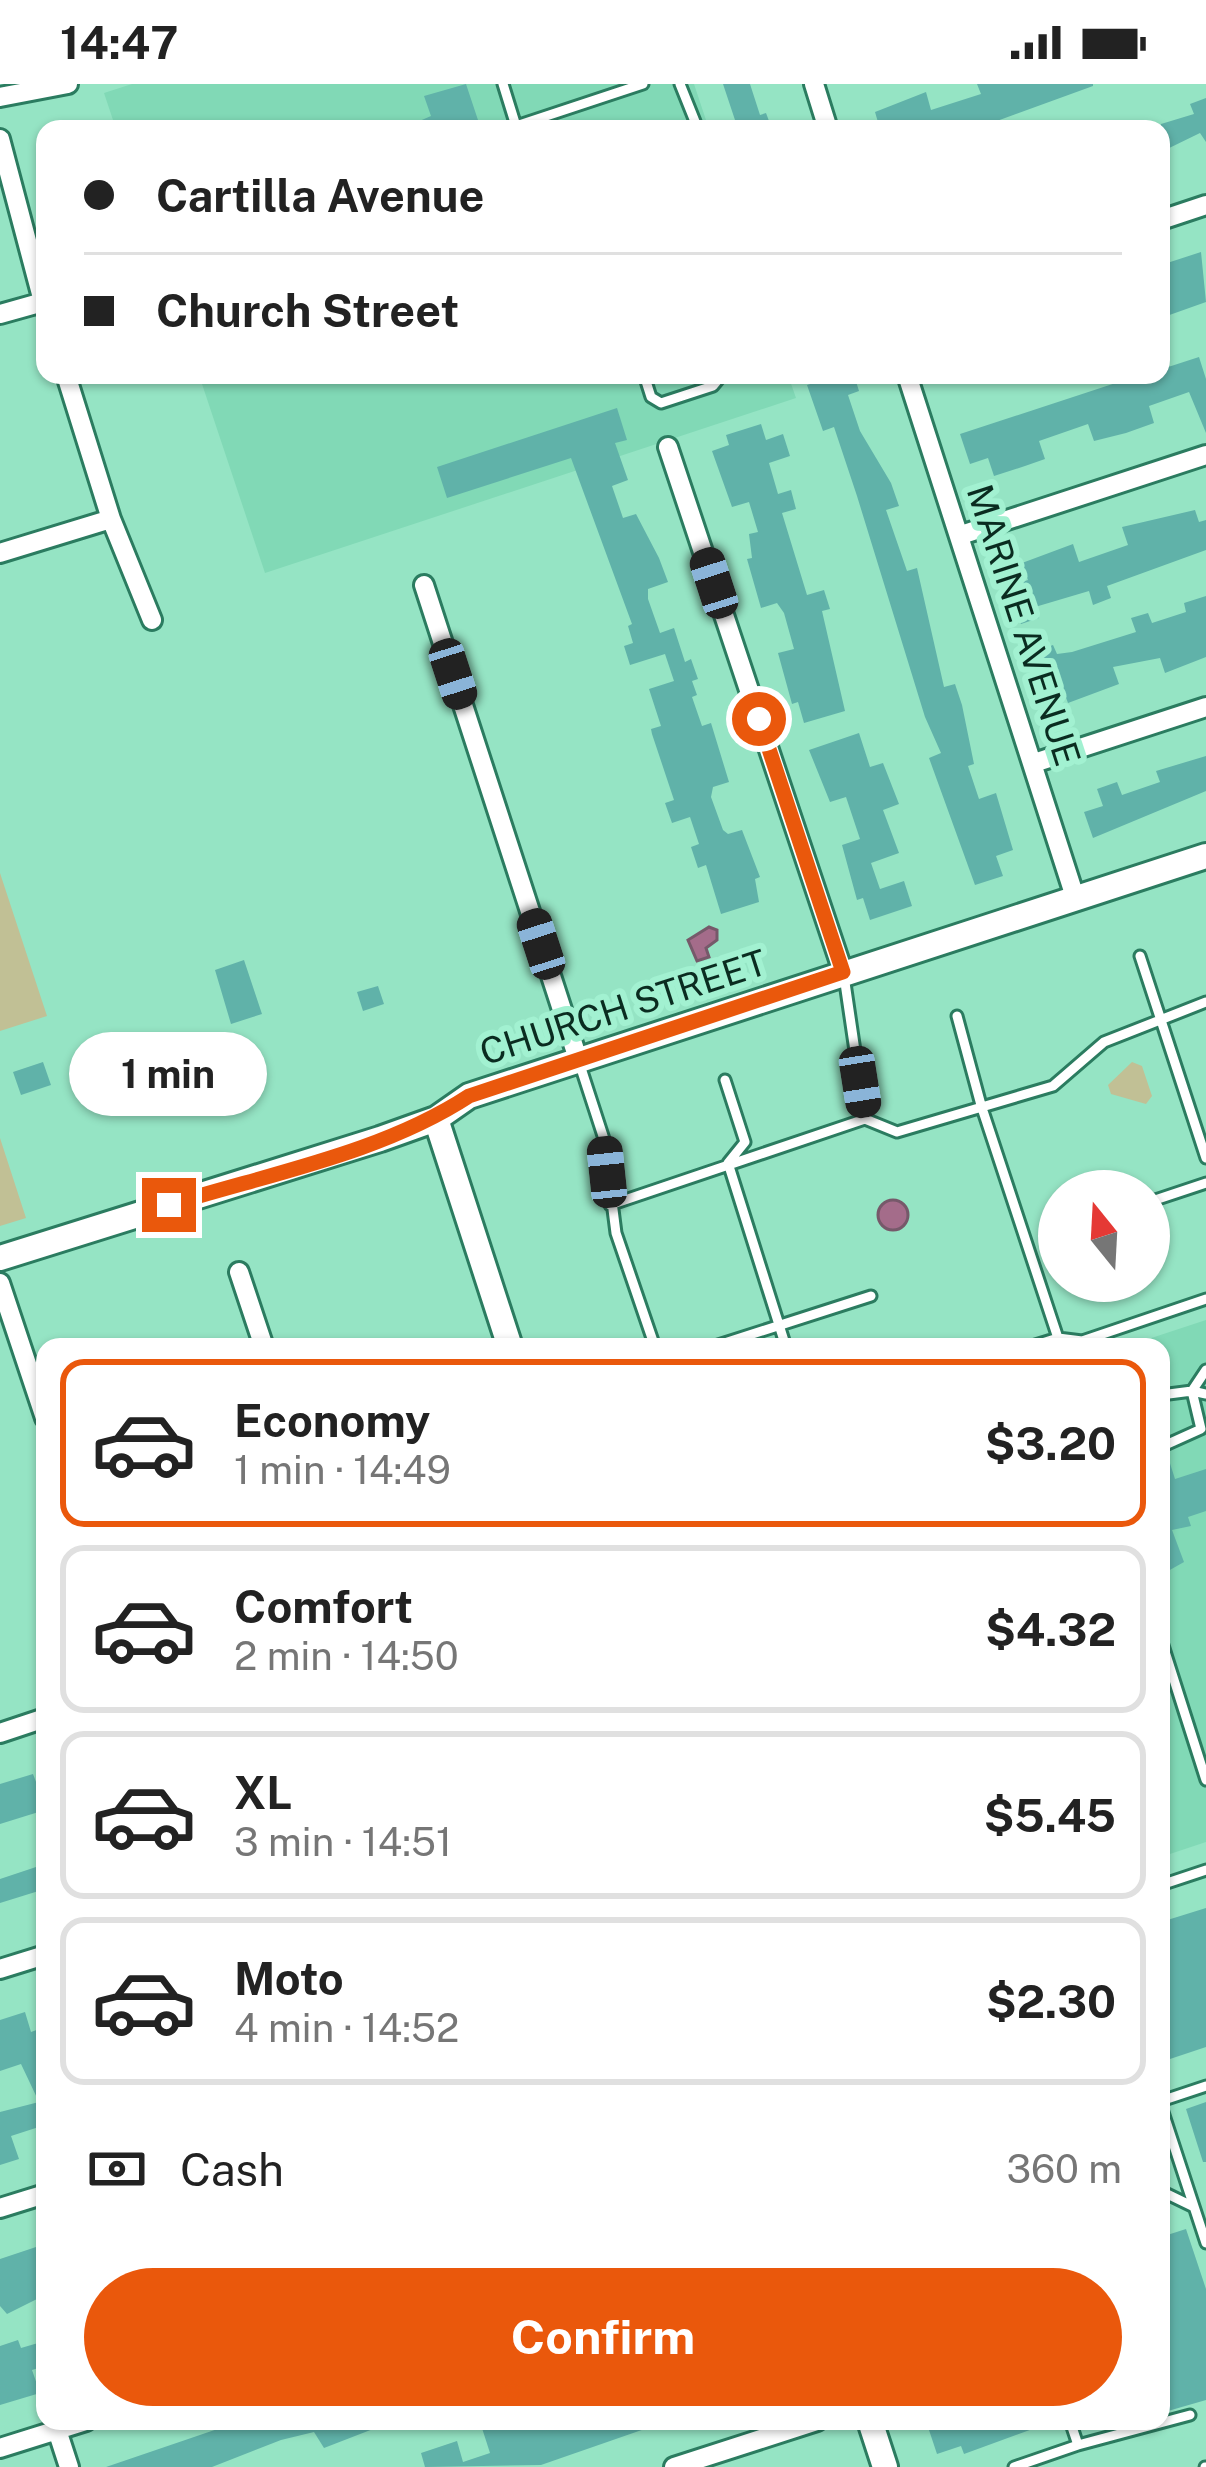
<!DOCTYPE html>
<html lang="en">
<head>
<meta charset="utf-8">
<style>
	:root { --surface:#fff; --page:#f6f6f6; --text:#222; --muted:#767676; --line:#e0e0e0; --accent:#ea580c }
	body { margin:0; font-family:"Public Sans",sans-serif; background:var(--page); color:var(--text); height:100vh; display:flex; flex-direction:column; font-size:45px; white-space:nowrap }
	* { box-sizing:border-box; margin:0 }
	p { font-size:39px; color:var(--muted) }
	.icon { flex:none; width:66px; height:66px; fill:none; stroke:currentColor; stroke-width:2; stroke-linecap:round; stroke-linejoin:round }
	.map { position:relative; flex:1; overflow:hidden }
	.sheet { position:absolute; left:36px; top:1254px; width:1134px; height:1092px; display:flex; flex-direction:column; background:var(--surface); border-radius:24px; box-shadow:0 3px 9px #0004 }
	.sheet>* { flex:none }
	.hud { position:absolute; left:36px; top:36px; width:1134px; height:264px; border-radius:24px; box-shadow:0 3px 9px #0004; display:grid; align-content:center; height:264px; padding:0 48px; background:var(--surface) }
	.needle { width:78px; rotate:342deg }
	.buttons { position:absolute; left:1038px; top:1086px; display:grid; gap:24px }
	.buttons a { display:grid; place-items:center; width:132px; height:132px; border-radius:50%; background:var(--surface); box-shadow:0 3px 9px #0004; font-size:60px }
	.end { position:absolute; width:54px; height:54px; margin:-27px; border:15px solid #ea580c; background:#fff; box-shadow:0 0 0 6px #fff }
	.from { border-radius:50% }
	.bubble { position:absolute; height:84px; border-radius:42px; background:var(--surface); box-shadow:0 3px 9px #0004; font-size:39px; font-weight:700; line-height:84px; text-align:center }
	.car { position:absolute; width:36px; height:72px; margin:-36px -18px; border-radius:15px; box-shadow:0 0 9px 3px #0007; background:linear-gradient(#222 24%,#8ab4d8 0 40%,#222 0 76%,#8ab4d8 0 86%,#222 0) }
	.hud b { display:flex; align-items:center; gap:42px; height:114px; font-size:45px }
	.hud b+b { border-top:3px solid var(--line) }
	.hud i { width:30px; height:30px; background:var(--text) }
	ul { padding:21px 0 0; list-style:none }
	li { display:flex; align-items:center; gap:36px; height:168px; margin:0 24px 18px; padding:0 24px; border:6px solid var(--line); border-radius:24px }
	li div { flex:1 }
	li b { display:block; font-size:45px }
	li em { font-style:normal; font-weight:700 }
	li.active { border-color:var(--accent) }
	li>.icon { width:108px; height:108px; stroke-width:1.5 }
	.pay { display:flex; align-items:center; gap:30px; height:132px; padding:0 48px; font-size:45px }
	.pay p { margin-inline-start:auto }
	.button { display:flex; gap:24px; margin-top:auto; padding:24px 48px }
	.button a { flex:1; height:138px; border-radius:72px; background:var(--accent); color:#fff; font-size:48px; font-weight:700; line-height:138px; text-align:center }
	.status { display:flex; justify-content:space-between; align-items:center; height:84px; padding:0 60px; background:var(--surface); direction:ltr }
	.status svg { height:33px; fill:currentColor }
	.map>svg:first-child { display:block }
	.built { fill:#81d9b6 }
	.green { fill:#c1c095 }
	.water { fill:#a46c8a; stroke:#76596a; stroke-width:3 }
	.building { fill:#60b2a9 }
	.lines { fill:none; stroke-linecap:round; stroke-linejoin:round }
	.service-casing { stroke:#2b7c60; stroke-width:15 }
	.minor-casing { stroke:#2b7c60; stroke-width:24 }
	.tertiary-casing { stroke:#2b7c60; stroke-width:30 }
	.service { stroke:#fff; stroke-width:9 }
	.minor { stroke:#fff; stroke-width:18 }
	.tertiary { stroke:#fff; stroke-width:24 }
	.route { stroke:#ea580c; stroke-width:15 }
	.labels { text-anchor:middle; stroke-width:12; stroke-linejoin:round; paint-order:stroke }
	.street-label { font-size:36px; fill:#0a2c20; stroke:#a2f1d1 }
</style>
</head>
<body>
<div class="status"><b>14:47</b><svg viewBox="0 0 49 12"><path d="M0 12V9h3v3zM5 12V6h3v6zM10 12V3h3v9zM15 12V0h3v12zM26 1h20v11H26zM47 4h2v5h-2z"/></svg></div>
<div class="map">
<svg width="1206" height="2383" viewBox="0 0 1206 2383">
	<rect width="100%" height="100%" fill="#95e4c4"/>
	<path class="built" d="M132 0H694L709 45H116L104 9Z
		M199 291H788L796 314 265 489Z
		M1206 1236V1758L1161 1773V1263H1124Z"/>
	<path class="green" d="M0 789 47 932 0 947Z
		M1132 978 1142 982 1152 1012 1146 1020 1111 1010 1108 1001Z
		M0 1054 26 1134 0 1142Z"/>
	<path class="water" d="M709 843 717 846V856L706 864 709 873 697 877 688 856Z
		M878 1131a15 15 0 1 1 30 0a15 15 0 1 1-30 0Z"/>
	<path class="building" d="M466 0 481 45H401L431 32 424 12Z
		M723 0H750L760 31 766 29 772 45H726L736 39Z
		M977 0H1093V2L975 45H880L875 28 926 8 931 26 981 10Z
		M1206 14V58L1200 49 1161 68V40L1194 30 1190 20Z
		M1201 168 1206 218 1161 234V181Z
		M1199 273 1206 295V349L1189 308 1149 322 1154 339 1126 349 1094 357 1088 340 1039 357 1045 375 1025 382 994 392 988 374 970 380 960 350 1140 291H1164L1162 285Z
		M839 291H854L859 307 848 311 860 347 891 399 899 422 886 426 907 487 917 484 944 603 955 600 962 621 974 680 968 682 979 715 996 709 1013 766 996 772 1003 792 975 801 929 674 941 669 925 633 857 412 834 343 823 347 807 301Z
		M617 324 627 356 615 359 628 396 612 402 623 434 636 430 659 474 668 498 648 505V515L660 549 674 544 685 578 691 575 698 595 692 597 697 611 692 613 702 642 711 639 729 698 713 703 711 713 723 746 728 750 742 746 760 793 755 795 759 818 721 830 706 781 698 784 691 763 699 760 690 733 672 739 665 719 674 716 652 650 651 645 661 642 649 605 674 597 665 570 630 581 624 562 633 559 628 542 632 540 571 374 447 414 437 383Z
		M761 340 766 356 783 350 790 372 769 379 778 410 791 406 796 425 782 429 807 511 824 506 830 525 822 527 845 627 804 639 798 618 792 620 778 569 794 565 784 529 777 519 761 524 747 475 752 474 749 450 758 448 749 418 732 423 712 367 729 361 726 351Z
		M1195 426 1199 438 1206 436V466L1107 502 1111 514 1093 521 1089 507 1035 523 1039 534 1021 540 1008 503 1028 496 1022 479 1073 460 1079 478 1128 461 1122 443Z
		M1206 512V573L1165 589 1160 574 1113 583 1119 600 1068 619 1061 600 1044 606 1032 569 1053 561 1057 570 1072 568 1136 548 1131 534 1148 529 1152 539 1186 528 1184 519Z
		M859 649 870 683 883 679 899 720 883 726 899 769 871 779 880 805 904 797 912 822 870 836 863 814 857 816 842 761 860 755 846 713 830 718 809 666Z
		M1206 672V707L1093 754 1084 728 1103 722 1097 705 1117 698 1122 711 1160 698 1156 687Z
		M244 876 262 930 231 940 215 886Z
		M378 902 384 920 363 927 357 908Z
		M43 978 51 1001 21 1011 13 988Z
		M207 984 215 1010 156 1029 147 1003Z
		M1167 1370 1175 1395 1206 1385V1427L1188 1433 1191 1442 1172 1446 1184 1478 1161 1491V1372Z
		M33 1690 38 1703 45 1701V1726L0 1740V1700Z
		M45 1780V1805L0 1819V1795Z
		M1206 1824V1963L1161 1978V1838Z
		M25 1928 31 1948 45 1943V2041L11 2052 19 2075 0 2081V2028L39 2018 21 1980 0 1987V1936Z
		M1206 2018V2078H1203L1186 2025Z
		M1186 2145 1206 2205V2316L1161 2329V2153Z
		M45 2160V2211L7 2230 0 2222V2175Z
		M18 2256 21 2264 45 2257V2282L32 2286 40 2309 0 2321V2262Z
		M241 2337H385L386 2340 324 2364 314 2348 281 2356 212 2383H106Z
		M494 2337H546L549 2346 576 2337 659 2340 541 2381 425 2383 421 2369 457 2357 463 2378 490 2369 481 2341Z
		M926 2337H1049V2339L964 2370 961 2362 937 2370Z"/>
	<g class="lines">
		<g class="service-casing">
			<path id="service" d="M503 0 516 42 643 0
				M680 0 698 45
				M644 291 651 313 661 319 713 302 722 291
				M1140 872 1206 1074
				M844 892 865 1035
				M957 932 981 1021 1058 1254
				M579 978 604 1055 616 1149 655 1263
				M725 996 745 1058 728 1079 786 1263
				M1149 1118 1206 1099
				M610 1121 865 1035 897 1048 1053 1002 1104 958 1206 918
				M712 1263 871 1212
				M1029 1263 1058 1254 1082 1257 1206 1215
				M1206 1286 1192 1307 1206 1310
				M1161 1311 1192 1307 1201 1345 1161 1363
				M1161 1555 1206 1696
				M1161 1801 1206 1786
				M1161 2017 1206 2002
				M1161 2022 1206 2159
				M1161 2107 1194 2123
				M1078 2361 1190 2331
				M1014 2383 1078 2361 1070 2337
				M1205 2383H1206"/>
		</g>
		<g class="minor-casing">
			<path id="minor" d="M814 0 828 45
				M0 13 68 0
				M0 55 45 225
				M1161 136 1206 121
				M0 230 43 218
				M66 291 111 435 152 536
				M907 291 1075 813
				M668 363 843 888
				M961 451 1206 371
				M0 469 111 435
				M424 501 579 978
				M1034 679 1206 623
				M239 1188 264 1263
				M0 1199 45 1334
				M0 1649 45 1634
				M0 1885 45 1871
				M0 2124 45 2110
				M57 2346 69 2383
				M0 2364 86 2337
				M674 2383 817 2337"/>
		</g>
		<g class="tertiary-casing">
			<path id="tertiary" d="M436 1035 510 1263
				M0 1174 380 1055 436 1035 469 1012 1206 772
				M870 2337 885 2383"/>
		</g>
		<use href="#service" class="service"/>
		<use href="#minor" class="minor"/>
		<use href="#tertiary" class="tertiary"/>
	</g>
	<g class="lines">
		<path class="route" d="M169 1121C268 1090 382 1069 469 1012L843 888 759 635"/>
	</g>
	<g class="labels">
		<g class="street-label">
			<text transform="translate(1024 541) rotate(72)" y="13">MARINE AVENUE</text>
			<text transform="translate(623 923) rotate(-18)" y="13">CHURCH STREET</text>
		</g>
	</g>
</svg>
<div class="buttons">
<a><svg class="needle" viewBox="-14 -14 28 28"><path d="M0-13l5 13h-10z" fill="#e53935"/><path d="M0 13l5-13h-10z" fill="#767676"/></svg></a>
</div>
<i class="end from" style="left:759px;top:635px"></i>
<i class="end" style="left:169px;top:1121px"></i>
<div class="bubble" style="left:69px;top:948px;width:198px">1 min</div>
<i class="car" style="left:714px;top:499px;rotate:342deg"></i>
<i class="car" style="left:453px;top:590px;rotate:162deg"></i>
<i class="car" style="left:541px;top:860px;rotate:342deg"></i>
<i class="car" style="left:860px;top:998px;rotate:171deg"></i>
<i class="car" style="left:607px;top:1088px;rotate:354deg"></i>
<div class="hud">
<b><i class="from"></i>Cartilla Avenue</b>
<b><i></i>Church Street</b>
</div>
<section class="sheet">
<ul>
<li class="active"><svg class="icon" aria-label="car" viewBox="0 0 24 24"><path d="M5 17H2v-5l4-1 3-4h7l3 4 3 1v5h-3M9 17h6M6 11h13"/><circle cx="7" cy="17" r="2"/><circle cx="17" cy="17" r="2"/></svg><div><b>Economy</b><p>1 min · 14:49</p></div><em>$3.20</em></li>
<li><svg class="icon" aria-label="car" viewBox="0 0 24 24"><path d="M5 17H2v-5l4-1 3-4h7l3 4 3 1v5h-3M9 17h6M6 11h13"/><circle cx="7" cy="17" r="2"/><circle cx="17" cy="17" r="2"/></svg><div><b>Comfort</b><p>2 min · 14:50</p></div><em>$4.32</em></li>
<li><svg class="icon" aria-label="car" viewBox="0 0 24 24"><path d="M5 17H2v-5l4-1 3-4h7l3 4 3 1v5h-3M9 17h6M6 11h13"/><circle cx="7" cy="17" r="2"/><circle cx="17" cy="17" r="2"/></svg><div><b>XL</b><p>3 min · 14:51</p></div><em>$5.45</em></li>
<li><svg class="icon" aria-label="car" viewBox="0 0 24 24"><path d="M5 17H2v-5l4-1 3-4h7l3 4 3 1v5h-3M9 17h6M6 11h13"/><circle cx="7" cy="17" r="2"/><circle cx="17" cy="17" r="2"/></svg><div><b>Moto</b><p>4 min · 14:52</p></div><em>$2.30</em></li>
</ul>
<div class="pay"><svg class="icon" aria-label="cash" viewBox="0 0 24 24"><path d="M3 7h18v10H3z"/><circle cx="12" cy="12" r="2"/></svg>Cash<p>360 m</p></div>
<div class="button"><a>Confirm</a></div>
</section>
</div>
</body>
</html>
